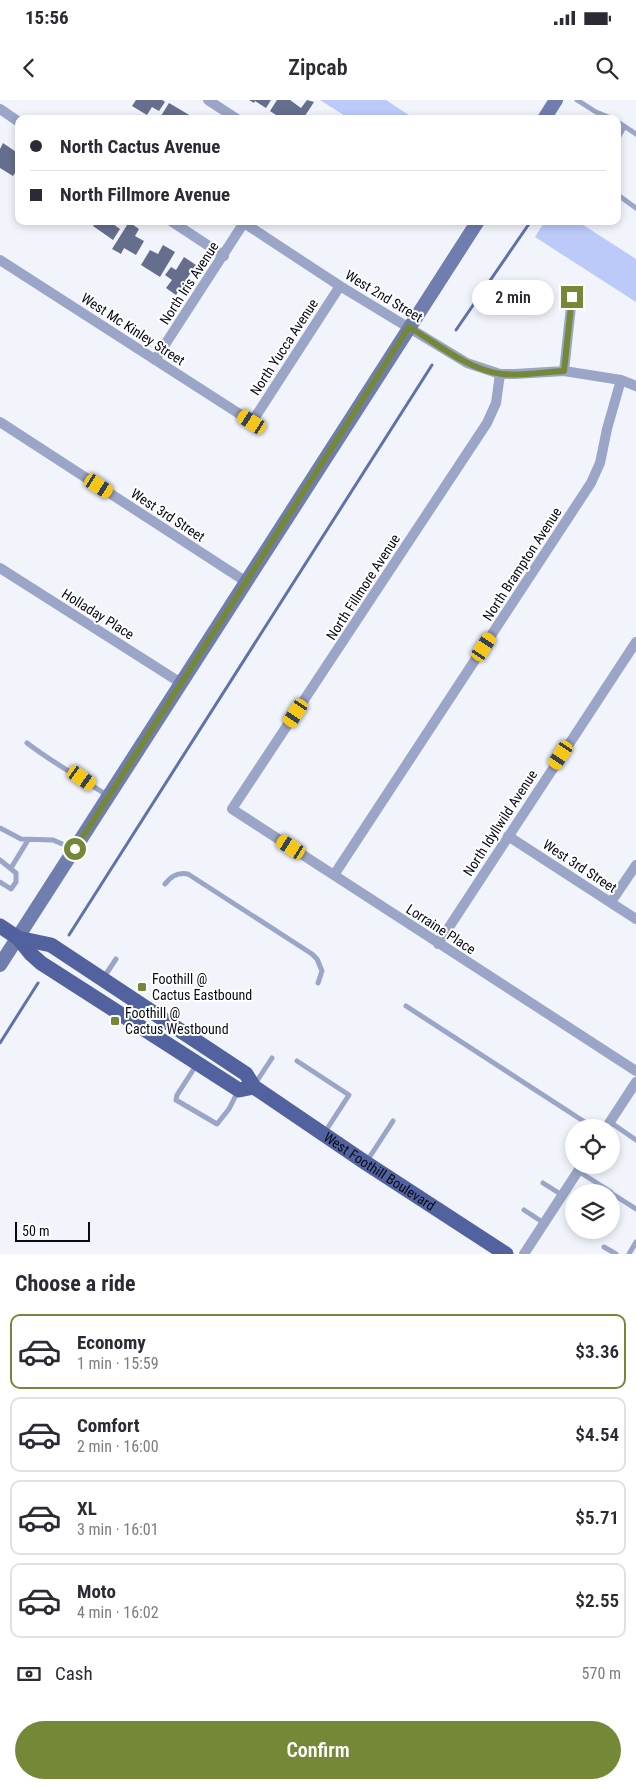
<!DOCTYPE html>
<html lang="en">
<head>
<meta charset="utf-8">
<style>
	:root { --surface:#fff; --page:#f7f7f7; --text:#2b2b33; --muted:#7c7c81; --line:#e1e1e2; --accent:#758838 }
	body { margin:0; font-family:"Roboto Condensed",sans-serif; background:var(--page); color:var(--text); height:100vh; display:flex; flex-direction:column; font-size:19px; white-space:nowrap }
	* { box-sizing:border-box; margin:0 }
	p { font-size:16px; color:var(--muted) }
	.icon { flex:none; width:28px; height:28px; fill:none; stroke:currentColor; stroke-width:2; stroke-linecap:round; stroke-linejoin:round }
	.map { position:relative; height:1154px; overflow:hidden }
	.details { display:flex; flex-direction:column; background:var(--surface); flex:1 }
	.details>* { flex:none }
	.hud { position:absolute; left:15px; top:15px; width:606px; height:110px; border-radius:10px; box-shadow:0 2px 8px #0003; display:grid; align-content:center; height:110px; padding:0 15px; background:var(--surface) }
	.tools { position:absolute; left:565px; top:1019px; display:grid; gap:10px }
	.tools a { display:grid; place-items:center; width:55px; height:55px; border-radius:50%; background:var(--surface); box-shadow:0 2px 8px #0003; font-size:25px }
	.scale { position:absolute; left:15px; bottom:12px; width:75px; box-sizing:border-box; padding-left:5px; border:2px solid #080b16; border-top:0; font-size:14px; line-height:18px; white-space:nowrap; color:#080b16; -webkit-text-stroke:4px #fff; paint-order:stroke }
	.end { position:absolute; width:22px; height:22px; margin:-11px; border:6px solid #758838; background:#fff; box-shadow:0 0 0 2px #fff }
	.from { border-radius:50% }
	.bubble { position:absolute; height:35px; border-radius:18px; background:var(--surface); box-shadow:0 2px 8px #0003; font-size:16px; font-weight:600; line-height:35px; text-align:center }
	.car { position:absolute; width:15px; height:30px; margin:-15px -8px; border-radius:6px; box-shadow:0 0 4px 1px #0007; background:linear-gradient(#f5c518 24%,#345 0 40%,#f5c518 0 76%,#345 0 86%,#f5c518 0) }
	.hud b { display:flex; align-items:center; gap:18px; height:48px; font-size:19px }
	.hud b+b { border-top:1px solid var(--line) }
	.hud i { width:12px; height:12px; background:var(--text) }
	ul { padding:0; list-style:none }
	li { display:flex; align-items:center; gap:15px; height:75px; margin:0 10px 8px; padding:0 5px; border:2px solid var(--line); border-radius:10px }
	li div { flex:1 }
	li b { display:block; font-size:19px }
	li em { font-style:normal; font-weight:600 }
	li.current { border-color:var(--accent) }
	li>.icon { width:45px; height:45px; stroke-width:1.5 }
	h2 { padding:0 15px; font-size:22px; line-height:60px }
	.pay { display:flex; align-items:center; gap:12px; height:55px; padding:0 15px; font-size:19px }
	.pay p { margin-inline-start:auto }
	.action { display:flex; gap:10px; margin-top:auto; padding:10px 15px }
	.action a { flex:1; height:58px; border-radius:30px; background:var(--accent); color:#fff; font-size:20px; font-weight:600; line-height:58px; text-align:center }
	.status { display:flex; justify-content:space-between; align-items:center; height:35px; padding:0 25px; background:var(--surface); direction:ltr }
	.status svg { height:14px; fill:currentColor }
	header { display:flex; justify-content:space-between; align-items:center; height:65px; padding:0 15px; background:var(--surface); font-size:22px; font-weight:600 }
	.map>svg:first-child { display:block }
	.green { fill:#bbcaf9 }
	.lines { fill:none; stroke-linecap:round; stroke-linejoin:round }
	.stream { stroke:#6171aa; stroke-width:3 }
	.building { fill:#656f8d }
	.service { stroke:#9aa5c7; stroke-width:5 }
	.minor { stroke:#9aa5c7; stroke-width:10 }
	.secondary { stroke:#6f7eaf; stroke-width:14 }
	.primary { stroke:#51629e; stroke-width:15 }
	.route { stroke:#758838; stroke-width:6 }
	.poi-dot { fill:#758838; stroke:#fff; stroke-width:2 }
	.labels { text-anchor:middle; stroke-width:4; stroke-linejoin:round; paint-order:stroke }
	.street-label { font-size:14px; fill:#080b16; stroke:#fff }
	.poi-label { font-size:14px; fill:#080b16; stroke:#fff; text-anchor:start }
</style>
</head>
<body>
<div class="status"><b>15:56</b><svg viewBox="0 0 49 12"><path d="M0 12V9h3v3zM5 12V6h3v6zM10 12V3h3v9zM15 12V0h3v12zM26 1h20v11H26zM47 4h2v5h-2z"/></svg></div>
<header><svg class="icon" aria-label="back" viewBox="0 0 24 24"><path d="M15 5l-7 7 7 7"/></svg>Zipcab<svg class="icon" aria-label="search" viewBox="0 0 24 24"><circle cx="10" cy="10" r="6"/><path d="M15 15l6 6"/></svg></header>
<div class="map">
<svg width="636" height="1154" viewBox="0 0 636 1154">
	<rect width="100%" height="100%" fill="#f1f4fb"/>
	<path class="green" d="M320 0H386L415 19H350Z
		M545 121H577L636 159V202L535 137Z"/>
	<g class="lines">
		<path class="stream" d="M456 230 531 121
			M69 835 432 265
			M0 943 38 883"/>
	</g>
	<path class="building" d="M136 0H162L165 2 159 11 152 7 147 15 132 6Z
		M249 0H271L266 8 255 1 254 3Z
		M277 0H290L301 8 307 0 314 2 303 19H282L270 11Z
		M169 3 191 16 190 19H159Z
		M3 43 19 54V67L13 76 0 68V49Z
		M96 121H115L113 124 120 129 113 140 93 126Z
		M129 122 139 129 135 136 144 141 136 155 124 148 121 154 112 149Z
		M163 145 175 152 160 177 141 165 150 150 158 154Z
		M184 157 196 165 176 195 166 188 172 180 165 175 171 167 176 170Z"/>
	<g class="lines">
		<path class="service" d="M577 0 596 12 613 19
			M618 22 636 34
			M618 38 624 27
			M618 95 636 108
			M27 643C53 663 81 678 108 696
			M0 728 21 739 53 740 74 749
			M0 760 16 773V782L11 789 0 782
			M11 768 28 740
			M165 784C171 776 178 772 188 774L312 854 317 859 322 871 318 883
			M104 877 116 859
			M406 906 594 1028
			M297 961 349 995 325 1032
			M197 964 177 995 176 1000 217 1024 229 1009 238 991
			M255 984 272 958
			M610 1022 636 1040
			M367 1061 393 1021
			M578 1071 611 1092
			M543 1083 562 1095
			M611 1093 636 1109
			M524 1110 544 1123
			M604 1147 616 1154
			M629 1154 636 1142"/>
		<path class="minor" d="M208 0 237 19
			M0 9 19 22
			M171 121 224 156
			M244 123 340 186 467 263 500 274H515L564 271 621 280 636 286
			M0 160 252 322 340 186
			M155 260 245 121
			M564 271 572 197
			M500 274 496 303 487 323 232 709 636 971
			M0 322 245 481
			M0 468 181 583
			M508 736 636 819
			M334 775 591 383 600 363 607 329 621 280
			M611 802 636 765
			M438 844 636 542
			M606 1028 636 982
			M524 1154 582 1065"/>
		<path class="secondary" d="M544 19 556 0
			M0 865 478 121"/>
		<g class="primary">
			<path d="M0 826 18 838 31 854 41 863 239 990 254 987"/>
			<path id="s1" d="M18 838 51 845 246 974 254 987 366 1063 506 1154"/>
		</g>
	</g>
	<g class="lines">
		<path class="route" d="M75 749 409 227C438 244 468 270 502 274 522 276 544 272 564 271L572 197"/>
	</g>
	<g class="poi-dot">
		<rect x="137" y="882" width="10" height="10" rx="2.5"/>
		<rect x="110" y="916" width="10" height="10" rx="2.5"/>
	</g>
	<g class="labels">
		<g class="street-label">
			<text transform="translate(189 183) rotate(-57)" y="5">North Iris Avenue</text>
			<text transform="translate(384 196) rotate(31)" y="5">West 2nd Street</text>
			<text transform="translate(133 229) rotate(33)" y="5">West Mc Kinley Street</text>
			<text transform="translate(284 247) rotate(-57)" y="5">North Yucca Avenue</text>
			<text transform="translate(168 415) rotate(33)" y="5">West 3rd Street</text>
			<text transform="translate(522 464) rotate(-57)" y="5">North Brampton Avenue</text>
			<text transform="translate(363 487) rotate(-57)" y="5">North Fillmore Avenue</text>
			<text transform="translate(98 514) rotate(32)" y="5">Holladay Place</text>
			<text transform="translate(500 723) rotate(-57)" y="5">North Idyllwild Avenue</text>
			<text transform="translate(580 766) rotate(33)" y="5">West 3rd Street</text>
			<text transform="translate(441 829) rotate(33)" y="5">Lorraine Place</text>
			<text dy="5" stroke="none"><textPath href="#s1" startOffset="434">West Foothill Boulevard</textPath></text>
		</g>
		<g class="poi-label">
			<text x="152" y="884">Foothill @<tspan x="152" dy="16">Cactus Eastbound</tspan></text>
			<text x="125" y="918">Foothill @<tspan x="125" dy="16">Cactus Westbound</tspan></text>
		</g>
	</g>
</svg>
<div class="tools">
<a><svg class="icon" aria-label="locate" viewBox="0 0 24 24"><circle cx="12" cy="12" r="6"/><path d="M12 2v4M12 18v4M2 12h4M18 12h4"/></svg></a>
<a><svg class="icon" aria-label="layers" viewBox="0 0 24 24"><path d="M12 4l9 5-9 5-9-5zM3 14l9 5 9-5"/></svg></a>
</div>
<div class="scale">50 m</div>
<i class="end from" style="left:75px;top:749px"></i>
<i class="end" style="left:572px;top:197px"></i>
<div class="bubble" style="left:472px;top:180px;width:82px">2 min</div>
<i class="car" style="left:252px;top:322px;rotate:303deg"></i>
<i class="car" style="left:99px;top:386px;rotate:123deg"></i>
<i class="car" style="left:484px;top:547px;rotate:33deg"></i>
<i class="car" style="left:296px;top:613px;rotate:213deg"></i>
<i class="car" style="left:561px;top:655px;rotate:213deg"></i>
<i class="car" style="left:82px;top:678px;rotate:125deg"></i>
<i class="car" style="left:291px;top:747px;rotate:303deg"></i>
<div class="hud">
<b><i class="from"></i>North Cactus Avenue</b>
<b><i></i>North Fillmore Avenue</b>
</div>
</div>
<section class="details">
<h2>Choose a ride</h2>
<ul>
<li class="current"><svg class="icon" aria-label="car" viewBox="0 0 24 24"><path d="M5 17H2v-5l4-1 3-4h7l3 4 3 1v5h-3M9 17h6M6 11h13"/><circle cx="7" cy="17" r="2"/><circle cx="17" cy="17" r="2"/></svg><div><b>Economy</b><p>1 min · 15:59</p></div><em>$3.36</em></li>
<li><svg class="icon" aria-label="car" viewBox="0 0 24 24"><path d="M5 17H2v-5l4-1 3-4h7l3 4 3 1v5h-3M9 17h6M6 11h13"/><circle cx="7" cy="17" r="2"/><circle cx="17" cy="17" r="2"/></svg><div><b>Comfort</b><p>2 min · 16:00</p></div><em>$4.54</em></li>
<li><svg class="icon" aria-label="car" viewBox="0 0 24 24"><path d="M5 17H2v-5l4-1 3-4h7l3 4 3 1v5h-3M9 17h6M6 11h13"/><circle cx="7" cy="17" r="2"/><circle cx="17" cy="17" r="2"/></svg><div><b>XL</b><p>3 min · 16:01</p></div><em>$5.71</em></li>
<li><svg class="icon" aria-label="car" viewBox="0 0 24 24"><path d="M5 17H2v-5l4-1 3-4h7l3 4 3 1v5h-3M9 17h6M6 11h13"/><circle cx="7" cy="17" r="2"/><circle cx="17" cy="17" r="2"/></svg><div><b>Moto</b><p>4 min · 16:02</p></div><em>$2.55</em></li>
</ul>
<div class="pay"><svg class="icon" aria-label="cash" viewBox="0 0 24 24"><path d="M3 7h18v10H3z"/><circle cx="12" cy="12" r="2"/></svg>Cash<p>570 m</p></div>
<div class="action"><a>Confirm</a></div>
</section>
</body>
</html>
